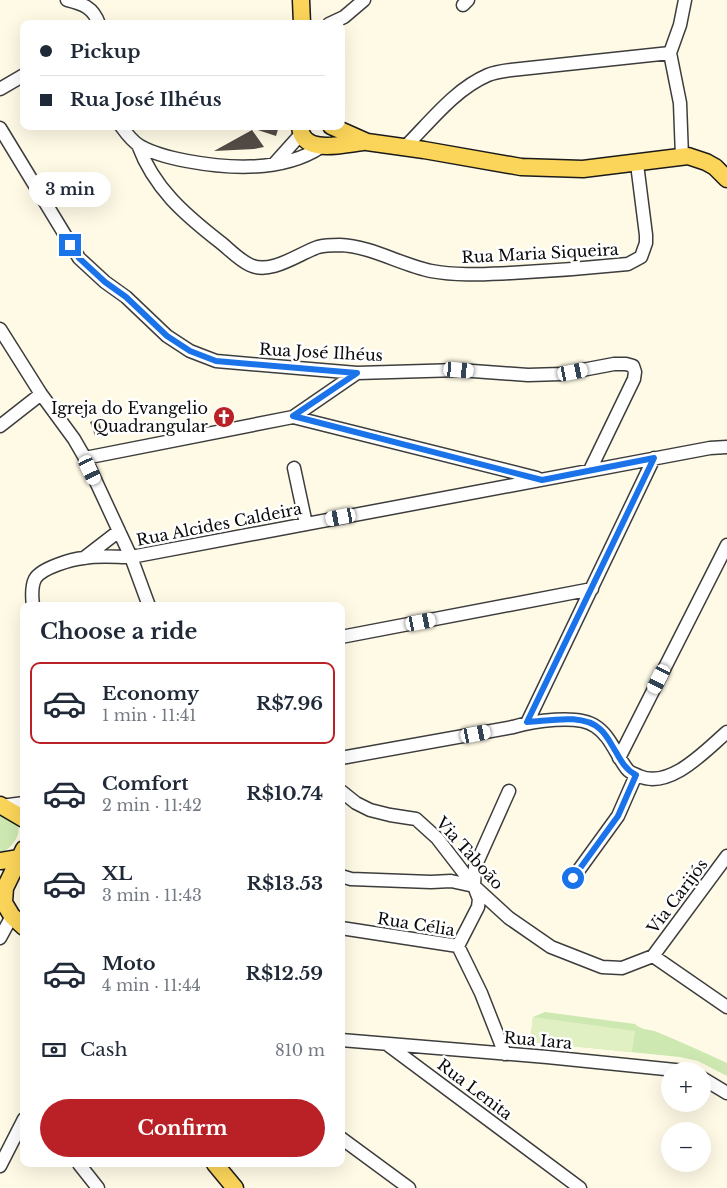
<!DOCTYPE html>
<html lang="en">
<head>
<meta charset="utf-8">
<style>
	:root { --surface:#fff; --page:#f2f2f3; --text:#1f2937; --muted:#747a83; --line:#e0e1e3; --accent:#ba2127 }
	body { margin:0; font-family:"Libre Baskerville",serif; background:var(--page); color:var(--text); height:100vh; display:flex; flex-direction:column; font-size:19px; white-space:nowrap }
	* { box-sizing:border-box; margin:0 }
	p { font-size:16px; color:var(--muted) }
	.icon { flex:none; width:28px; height:28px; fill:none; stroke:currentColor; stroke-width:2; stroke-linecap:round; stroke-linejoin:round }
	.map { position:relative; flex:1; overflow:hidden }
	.side { position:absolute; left:20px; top:602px; width:325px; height:565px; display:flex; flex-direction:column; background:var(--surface); border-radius:10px; box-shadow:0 5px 20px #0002 }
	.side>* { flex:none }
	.top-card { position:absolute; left:20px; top:20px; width:325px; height:110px; border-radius:10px; box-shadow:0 5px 20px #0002; display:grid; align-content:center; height:110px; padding:0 20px; background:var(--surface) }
	.tools { position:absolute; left:661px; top:1062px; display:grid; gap:10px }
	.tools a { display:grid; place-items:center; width:50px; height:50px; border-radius:50%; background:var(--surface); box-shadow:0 5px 20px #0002; font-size:25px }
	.end { position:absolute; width:22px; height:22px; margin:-11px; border:6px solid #1a73e8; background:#fff; box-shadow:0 0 0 2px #fff }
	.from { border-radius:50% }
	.bubble { position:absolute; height:35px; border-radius:18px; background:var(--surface); box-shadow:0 5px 20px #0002; font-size:16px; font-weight:800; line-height:35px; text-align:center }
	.car { position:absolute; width:15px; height:30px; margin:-15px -8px; border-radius:6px; box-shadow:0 0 4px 1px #0007; background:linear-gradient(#fff 24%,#345 0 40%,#fff 0 76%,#345 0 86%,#fff 0) }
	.top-card b { display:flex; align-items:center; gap:18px; height:48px; font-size:19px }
	.top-card b+b { border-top:1px solid var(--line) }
	.top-card i { width:12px; height:12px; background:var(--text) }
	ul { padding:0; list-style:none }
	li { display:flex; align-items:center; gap:15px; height:82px; margin:0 10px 8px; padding:0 10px; border:2px solid transparent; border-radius:10px }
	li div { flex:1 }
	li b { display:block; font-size:19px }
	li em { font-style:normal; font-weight:800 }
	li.selected { border-color:var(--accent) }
	li>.icon { width:45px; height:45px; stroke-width:1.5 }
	h2 { padding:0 20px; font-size:22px; line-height:60px }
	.pay { display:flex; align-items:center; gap:12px; height:55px; padding:0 20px; font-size:19px }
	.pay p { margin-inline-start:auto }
	.cta { display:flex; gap:10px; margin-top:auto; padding:10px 20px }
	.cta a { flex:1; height:58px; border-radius:30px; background:var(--accent); color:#fff; font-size:20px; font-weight:800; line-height:58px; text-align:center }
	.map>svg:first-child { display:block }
	.park { fill:#cde8b1 }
	.pitch { fill:#e0f0c3 }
	.building { fill:#524b46 }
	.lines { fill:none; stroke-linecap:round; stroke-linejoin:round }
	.minor-casing { stroke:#3d3d3d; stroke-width:15 }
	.major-casing { stroke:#1b1b1b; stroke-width:19 }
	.minor { stroke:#fff; stroke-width:12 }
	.major { stroke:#fbd55a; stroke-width:16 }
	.route { stroke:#1a73e8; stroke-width:6 }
	.labels { text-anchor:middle; stroke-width:5; stroke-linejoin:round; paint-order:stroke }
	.street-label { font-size:16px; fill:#0a0a0a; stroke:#fff }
	.poi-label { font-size:16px; fill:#0a0a0a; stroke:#fff; text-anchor:end }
</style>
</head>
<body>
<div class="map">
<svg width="727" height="1188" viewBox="0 0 727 1188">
	<rect width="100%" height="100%" fill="#fffae6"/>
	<path class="park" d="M0 811C4 814 10 816 14 820 26 831 12 848 1 853H0Z
		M545 1012 635 1024C641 1030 649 1029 657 1032 681 1042 704 1052 727 1063V1076L698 1061 680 1057 530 1042 533 1017Z"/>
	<path class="pitch" d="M533 1017 635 1031 632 1052 530 1042Z"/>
	<path class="building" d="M252 126H279L276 136 252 128Z
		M252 130 264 147 254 149 214 151Z
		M227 408 229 421 220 423 218 409Z
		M98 419 103 433 95 436 90 422Z"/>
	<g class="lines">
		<g class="minor-casing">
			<path id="minor" d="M67 0C83 4 93 7 99 24
				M463 5 468 0
				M329 24 344 17 364 0
				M670 53 680 25 685 0
				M0 89 24 75
				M121 126C126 133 133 142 140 146 154 154 171 158 187 161 230 169 283 172 321 147
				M0 128 79 258 105 282 126 297 167 336 190 351 216 361 357 373 459 370 528 375 561 374 614 364H626L633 366 635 372 634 379 590 470
				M138 145C154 188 184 214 220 242 229 249 239 260 250 265 271 275 298 254 318 247 325 245 333 245 340 245 370 246 402 265 431 271 458 276 485 274 511 273 550 271 589 268 628 264L641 257 646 243V235L637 164
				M405 147C430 122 455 89 488 75 495 72 503 71 511 70L670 53 680 103 682 157
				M275 163 301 134
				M0 329 41 394 74 439 85 458 131 557 149 606
				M293 417 357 373
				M0 426 41 394
				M85 458 293 417 537 478
				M294 468 306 524
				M84 558 119 531
				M33 606C32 598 31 587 35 579 41 568 72 559 84 558 99 555 116 557 131 557L710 448 727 447
				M341 637 592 589
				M527 723 654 458
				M341 758 513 727C533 721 578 714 595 726 610 735 616 755 627 769 630 773 635 774 639 776 670 790 706 750 727 732
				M619 758 727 545
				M341 791 356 803 370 810 390 815 416 819 437 838 474 886 509 918 551 947 602 967 622 968 653 956 727 1007
				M1 806 24 803
				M341 876 351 879 431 882 451 881 474 886
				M573 878 618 816 636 775
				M341 928 458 946 481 993 505 1054
				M0 938 12 916
				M458 946 478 907 479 899 474 886 475 867 509 791
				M653 956 727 856
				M341 1040 547 1057 685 1071
				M388 1045 580 1188
				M702 1078 727 1093
				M341 1138 409 1188
				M79 1164 98 1188
				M0 1166 24 1119"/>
		</g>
		<g class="major-casing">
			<path id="major" d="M301 0 302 24
				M300 126C302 156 343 144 363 142
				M331 126 367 142 424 150 521 167 583 169 688 156 706 162 715 167 727 179
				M0 805 24 819
				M0 861 19 858
				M0 896 12 916 24 927
				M4 902 5 888 24 849
				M215 1164 235 1188"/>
		</g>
		<use href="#minor" class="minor"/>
		<use href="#major" class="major"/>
	</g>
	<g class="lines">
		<path class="route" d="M70 245 79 258 105 282 126 297 167 336 190 351 216 361 357 373 293 416 542 480 654 458 527 722C549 721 582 713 600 729 607 735 611 744 616 752 621 761 626 770 636 775L618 816 573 878"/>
	</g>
	<defs>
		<g id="church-disc" transform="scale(1.125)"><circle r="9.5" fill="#ba2127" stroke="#fff"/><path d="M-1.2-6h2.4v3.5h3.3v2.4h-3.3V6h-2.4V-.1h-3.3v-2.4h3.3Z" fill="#fff"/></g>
	</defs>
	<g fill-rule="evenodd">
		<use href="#church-disc" x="224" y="417"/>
	</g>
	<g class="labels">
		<g class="street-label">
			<text transform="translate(540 253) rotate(-3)" y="6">Rua Maria Siqueira</text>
			<text transform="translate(321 352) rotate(3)" y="6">Rua José Ilhéus</text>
			<text transform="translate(219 524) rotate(-11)" y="6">Rua Alcides Caldeira</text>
			<text transform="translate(470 853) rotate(48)" y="6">Via Taboão</text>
			<text transform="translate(677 896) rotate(-53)" y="6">Via Carijós</text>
			<text transform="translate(416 924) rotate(9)" y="6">Rua Célia</text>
			<text transform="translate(538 1040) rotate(5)" y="6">Rua Iara</text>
			<text transform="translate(475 1089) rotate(37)" y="6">Rua Lenita</text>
		</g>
		<g class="poi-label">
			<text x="208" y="414">Igreja do Evangelio<tspan x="208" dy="18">Quadrangular</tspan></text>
		</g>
	</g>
</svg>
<div class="tools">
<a>+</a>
<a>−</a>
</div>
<i class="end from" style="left:573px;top:878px"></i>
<i class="end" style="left:70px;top:245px"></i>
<div class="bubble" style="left:29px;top:172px;width:82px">3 min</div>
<i class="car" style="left:459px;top:370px;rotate:95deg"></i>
<i class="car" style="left:573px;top:372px;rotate:79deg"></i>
<i class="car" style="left:90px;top:470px;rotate:155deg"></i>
<i class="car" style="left:341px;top:517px;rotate:260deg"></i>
<i class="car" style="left:421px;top:622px;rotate:79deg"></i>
<i class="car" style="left:659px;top:679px;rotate:207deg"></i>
<i class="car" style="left:476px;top:734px;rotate:79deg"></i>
<div class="top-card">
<b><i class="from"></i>Pickup</b>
<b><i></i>Rua José Ilhéus</b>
</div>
<section class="side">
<h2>Choose a ride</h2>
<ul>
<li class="selected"><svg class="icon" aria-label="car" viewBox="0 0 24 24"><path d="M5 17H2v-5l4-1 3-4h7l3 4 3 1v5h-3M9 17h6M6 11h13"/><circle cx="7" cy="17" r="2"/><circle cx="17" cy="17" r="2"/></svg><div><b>Economy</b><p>1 min · 11:41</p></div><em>R$7.96</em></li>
<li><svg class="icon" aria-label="car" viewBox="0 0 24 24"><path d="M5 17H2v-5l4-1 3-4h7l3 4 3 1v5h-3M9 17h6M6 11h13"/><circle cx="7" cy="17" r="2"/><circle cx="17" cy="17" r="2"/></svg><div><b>Comfort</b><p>2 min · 11:42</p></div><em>R$10.74</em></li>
<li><svg class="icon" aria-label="car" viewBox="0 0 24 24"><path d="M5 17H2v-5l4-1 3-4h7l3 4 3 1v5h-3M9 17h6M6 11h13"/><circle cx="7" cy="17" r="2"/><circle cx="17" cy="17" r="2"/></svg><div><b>XL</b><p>3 min · 11:43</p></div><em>R$13.53</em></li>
<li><svg class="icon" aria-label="car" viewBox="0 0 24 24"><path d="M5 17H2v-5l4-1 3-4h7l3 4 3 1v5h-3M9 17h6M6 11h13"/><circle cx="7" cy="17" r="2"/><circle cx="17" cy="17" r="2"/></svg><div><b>Moto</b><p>4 min · 11:44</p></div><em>R$12.59</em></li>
</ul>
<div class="pay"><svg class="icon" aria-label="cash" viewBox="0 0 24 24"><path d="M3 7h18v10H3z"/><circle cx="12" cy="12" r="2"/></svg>Cash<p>810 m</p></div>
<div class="cta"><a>Confirm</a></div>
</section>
</div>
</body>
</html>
